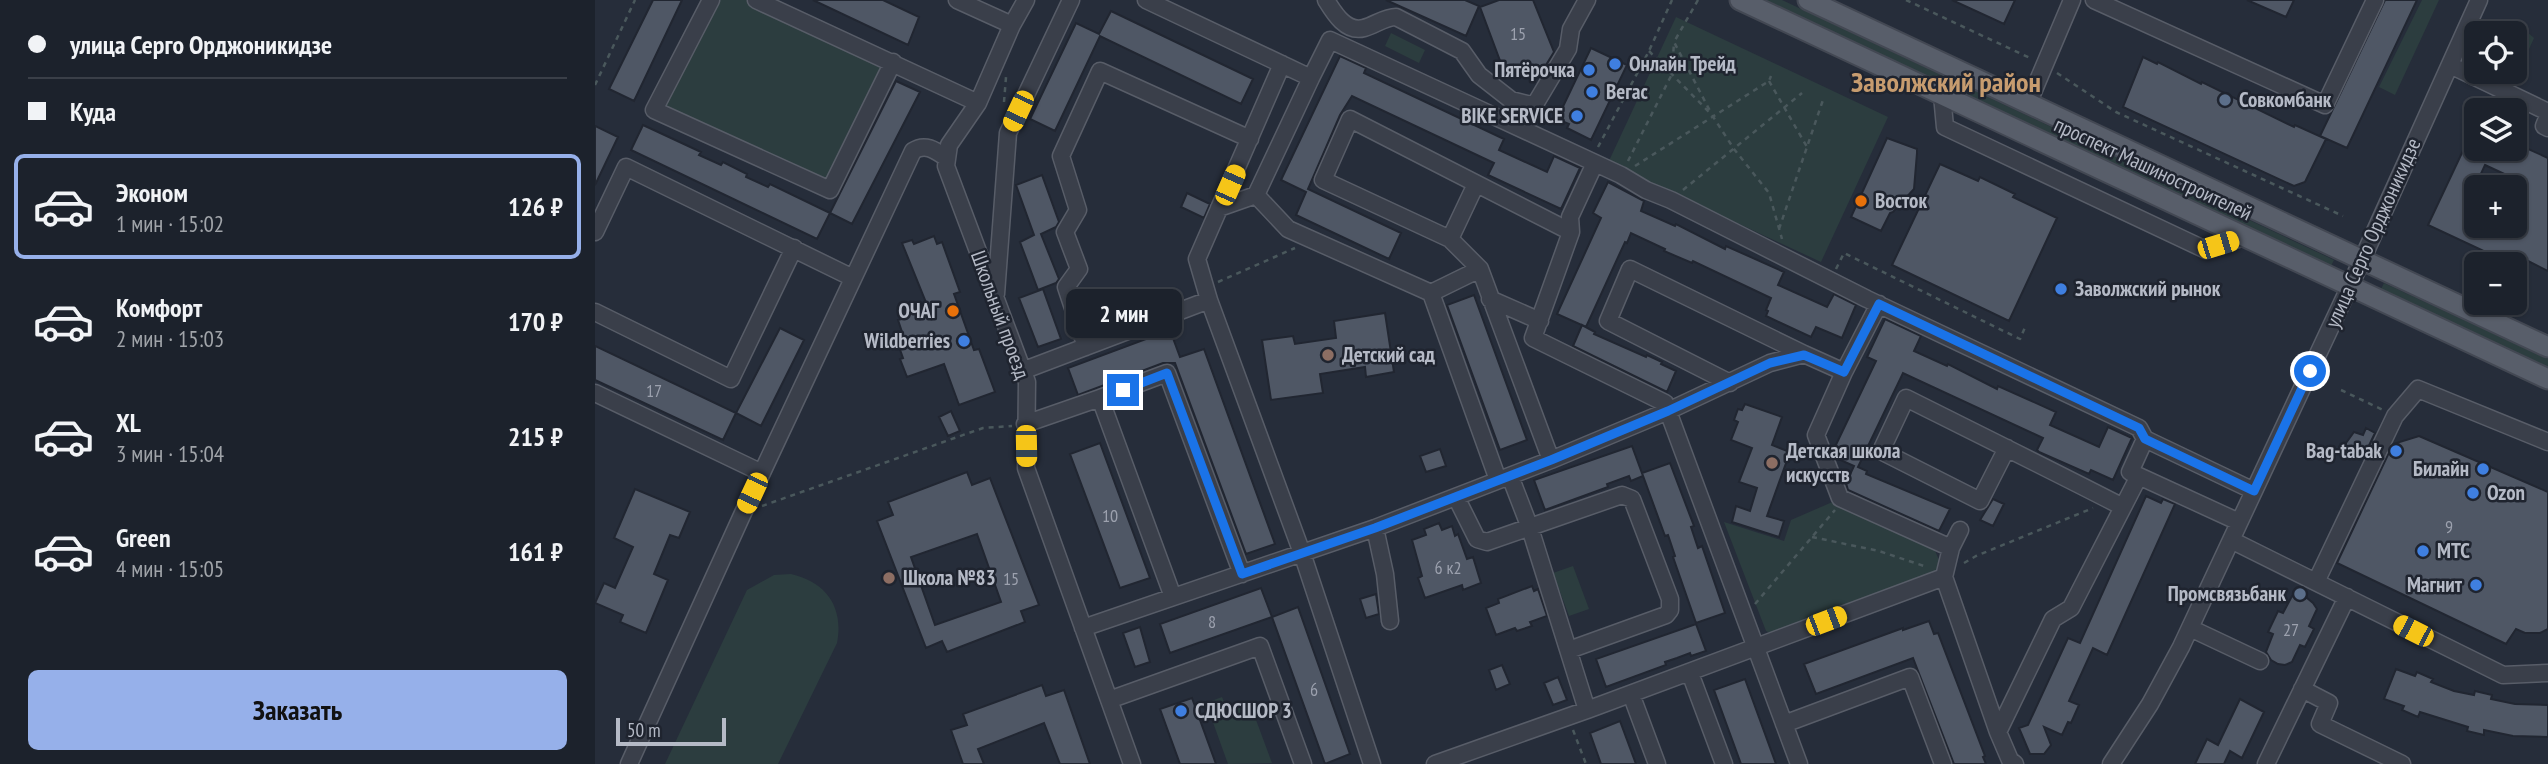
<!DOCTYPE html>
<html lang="ru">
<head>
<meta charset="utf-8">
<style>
	:root { --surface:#1c222c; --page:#292f38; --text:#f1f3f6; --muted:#a0a4a9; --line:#3a3f48; --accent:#96b0ea }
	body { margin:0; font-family:"PT Sans Narrow",sans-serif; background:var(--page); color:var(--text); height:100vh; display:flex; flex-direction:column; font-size:26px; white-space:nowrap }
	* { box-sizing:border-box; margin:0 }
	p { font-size:23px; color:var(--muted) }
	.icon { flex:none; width:38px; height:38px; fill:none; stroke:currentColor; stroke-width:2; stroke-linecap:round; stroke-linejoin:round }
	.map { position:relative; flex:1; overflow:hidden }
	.details { display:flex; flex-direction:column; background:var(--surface); width:595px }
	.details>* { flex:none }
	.top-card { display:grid; align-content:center; height:154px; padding:0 28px; background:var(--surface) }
	.controls { position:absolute; left:1869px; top:21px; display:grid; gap:14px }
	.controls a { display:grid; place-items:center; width:63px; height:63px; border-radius:10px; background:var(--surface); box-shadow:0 2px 5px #0004,0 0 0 2px var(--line); font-size:35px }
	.scale { position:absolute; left:21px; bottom:18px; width:110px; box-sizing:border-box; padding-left:7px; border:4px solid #b5bac6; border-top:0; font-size:19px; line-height:24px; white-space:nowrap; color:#b5bac6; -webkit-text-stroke:5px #1f242f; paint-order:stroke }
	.end { position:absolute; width:32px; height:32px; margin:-16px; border:9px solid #1a73e8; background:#fff; box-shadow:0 0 0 4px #fff }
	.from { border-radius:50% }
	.bubble { position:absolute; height:49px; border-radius:10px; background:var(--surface); box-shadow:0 2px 5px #0004,0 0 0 2px var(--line); font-size:23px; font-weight:700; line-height:49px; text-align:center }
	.car { position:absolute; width:21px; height:42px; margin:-21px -10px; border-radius:9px; box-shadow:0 0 5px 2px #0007; background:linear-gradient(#f5c518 24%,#345 0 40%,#f5c518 0 76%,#345 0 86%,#f5c518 0) }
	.top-card b { display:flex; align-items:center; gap:24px; height:66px; font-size:26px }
	.top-card b+b { border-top:2px solid var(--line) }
	.top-card i { width:18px; height:18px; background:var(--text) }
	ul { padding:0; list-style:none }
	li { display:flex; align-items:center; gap:21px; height:105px; margin:0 14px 10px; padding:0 14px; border:4px solid transparent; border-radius:10px }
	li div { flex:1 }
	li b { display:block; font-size:26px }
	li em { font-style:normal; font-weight:700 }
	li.on { border-color:var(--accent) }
	li>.icon { width:63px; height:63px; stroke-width:1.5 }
	.button { display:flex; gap:14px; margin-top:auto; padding:14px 28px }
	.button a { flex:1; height:80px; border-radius:10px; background:var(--accent); color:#111; font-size:28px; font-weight:700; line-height:80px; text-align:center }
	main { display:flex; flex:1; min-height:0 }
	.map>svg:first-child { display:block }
	.green { fill:#2c3d3f }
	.building { fill:#4f5765; stroke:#212631; stroke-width:2; fill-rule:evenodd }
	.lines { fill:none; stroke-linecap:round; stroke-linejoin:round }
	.minor-casing { stroke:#585d68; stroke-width:19 }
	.major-casing { stroke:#434853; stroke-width:23 }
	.path { stroke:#4a585c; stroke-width:2.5; stroke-dasharray:5 5; stroke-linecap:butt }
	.minor { stroke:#3a3f4a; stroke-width:16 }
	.major { stroke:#585e6a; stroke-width:19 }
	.route { stroke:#1a73e8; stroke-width:9 }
	.shop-dot { fill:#3f7fe0; stroke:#1f242f; stroke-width:2.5 }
	.service-dot { fill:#5c6f8a; stroke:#1f242f; stroke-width:2.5 }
	.food-dot { fill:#e8710a; stroke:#1f242f; stroke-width:2.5 }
	.education-dot { fill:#8d6e63; stroke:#1f242f; stroke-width:2.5 }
	.labels { text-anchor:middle; stroke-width:5; stroke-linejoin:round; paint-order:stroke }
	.number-label { font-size:18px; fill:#9ca1ae }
	.poi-label { font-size:21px; font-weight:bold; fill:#b5bac6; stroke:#1f242f; text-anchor:start }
	.street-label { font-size:21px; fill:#b5bac6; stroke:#1f242f }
	.district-label { font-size:28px; font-weight:bold; fill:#c79c6f; stroke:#1f242f }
</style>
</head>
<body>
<main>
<section class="details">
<div class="top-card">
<b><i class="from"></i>улица Серго Орджоникидзе</b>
<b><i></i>Куда</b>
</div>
<ul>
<li class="on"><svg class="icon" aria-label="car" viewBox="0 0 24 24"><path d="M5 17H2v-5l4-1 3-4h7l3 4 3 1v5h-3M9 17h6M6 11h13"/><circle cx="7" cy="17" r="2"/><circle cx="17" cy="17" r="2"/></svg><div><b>Эконом</b><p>1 мин · 15:02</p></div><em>126 ₽</em></li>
<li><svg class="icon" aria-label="car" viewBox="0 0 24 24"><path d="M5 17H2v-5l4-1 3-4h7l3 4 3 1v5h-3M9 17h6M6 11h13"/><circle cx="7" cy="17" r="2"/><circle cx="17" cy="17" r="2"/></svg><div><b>Комфорт</b><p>2 мин · 15:03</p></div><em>170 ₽</em></li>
<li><svg class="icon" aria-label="car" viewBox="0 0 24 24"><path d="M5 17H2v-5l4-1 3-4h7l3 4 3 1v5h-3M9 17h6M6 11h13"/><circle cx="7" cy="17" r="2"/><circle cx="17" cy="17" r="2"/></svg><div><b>XL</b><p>3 мин · 15:04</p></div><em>215 ₽</em></li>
<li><svg class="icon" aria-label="car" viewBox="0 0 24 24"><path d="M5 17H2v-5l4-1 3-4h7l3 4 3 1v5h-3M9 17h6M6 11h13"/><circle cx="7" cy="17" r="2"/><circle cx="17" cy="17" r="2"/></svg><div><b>Green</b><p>4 мин · 15:05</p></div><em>161 ₽</em></li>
</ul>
<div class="button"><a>Заказать</a></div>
</section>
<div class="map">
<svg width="1953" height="764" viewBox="0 0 1953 764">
	<rect width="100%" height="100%" fill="#262d3a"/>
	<path class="green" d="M120 0H152L290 65 232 181 65 107Z
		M1171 0H1187L1739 260 1736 266Z
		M1827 0H1844L1800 95 1784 87Z
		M1081 17 1293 117 1226 262 1013 163Z
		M1922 23 1939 38 1917 87 1896 76 1899 72H1920V33H1918Z
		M796 33 830 50 824 63 790 46Z
		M1789 283 1953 359V367L1786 289Z
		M1242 500 1338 546 1347 567 1335 577 1182 636 1171 631 1129 522 1189 541 1196 520Z
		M978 566 994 609 974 616 958 573Z
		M196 574C231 582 249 607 242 643L183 764H70L152 590 179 575Z
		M627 697 632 709 654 701 677 763 633 764 611 703Z"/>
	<path class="building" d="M58 0H87L39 101 14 89Z
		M218 0H288L324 17 313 45Z
		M791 0H870L884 6 871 36Z
		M904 0H938L959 52 951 65 917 78 910 74 885 7Z
		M1357 0H1420L1409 24Z
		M1652 0H1699L1691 17Z
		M1790 0H1822L1752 148 1725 136Z
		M516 11 658 79 646 104 505 36 460 131 435 119 481 23 504 34Z
		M996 48 1032 65 996 140 972 128 974 124 962 119Z
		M745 56 771 68 769 73 909 139 904 150 952 172 959 156 985 168 966 209 893 175 899 163 757 96 745 115 713 189 806 233 794 259 701 215 711 192 686 180Z
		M1548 57 1562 64 1563 62 1606 84 1607 82 1699 127 1700 125 1731 139 1710 182 1699 186 1528 107Z
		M301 81 325 92 257 224 235 213Z
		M1881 123V149H1920V143L1953 158V271L1933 261 1923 267 1833 225ZM1890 165 1920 179V226H1881V216L1869 210Z
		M48 125 106 152 104 155 126 165 128 162 152 174 151 177 173 187 175 184 235 213 222 239 36 150Z
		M0 126 23 137 0 185Z
		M1292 138 1322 149V153L1319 189 1298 212 1295 213 1286 231 1256 217Z
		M1345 164 1383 181 1385 177 1420 194 1418 197 1462 218 1414 321 1297 265Z
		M447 175 464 222 461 227 446 234 464 279 461 283 443 290 425 242 439 235 421 185Z
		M1013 182 1049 201 1046 211 1080 226 1081 224 1130 249 1131 246 1189 272 1183 285 1232 307 1239 294 1261 305 1247 338 1221 327 1216 337 1171 316 1173 311 1171 310 1176 298 1098 261 1097 263 1069 251 1070 249 1036 233 1032 243 1030 242 991 327 962 314 1006 218 998 213Z
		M592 193 615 204 609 218 586 207Z
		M339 236 342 244 347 242 365 292 359 294 379 350 384 349 400 392 364 405 349 364 312 377 305 359 308 358 303 344 306 343 304 336 308 335 303 320 310 318 309 314 332 305 307 243 317 240 319 244Z
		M448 289 466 339 443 347 424 298Z
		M879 295 932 440 905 450 852 305Z
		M790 313 799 372 771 377 770 367 725 374 728 393 676 400 667 340 698 336 700 344 741 338 739 321Z
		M1290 319 1326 336 1319 351 1352 366 1353 364 1402 389 1403 386 1461 412 1455 425 1504 447 1513 427 1537 438 1518 480 1496 470 1494 474 1444 452 1442 450 1448 438 1308 373 1263 467 1272 471 1271 474 1355 509 1344 531 1253 490 1251 483 1259 466 1241 458 1238 451 1281 361 1272 357Z
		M987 325 1000 332 999 334 1051 357 1052 355 1067 362 1066 364 1081 371 1072 392 978 346Z
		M185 328 209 340 166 426 141 413Z
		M575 330 585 357 609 349 680 544 651 554 580 363H568L483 395 473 368Z
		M0 346 141 413 128 440 0 380Z
		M1150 404 1187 417 1177 445 1195 452 1172 516 1189 521 1184 537 1137 522 1141 506 1155 511 1162 488 1144 482 1157 448 1136 440 1143 422 1139 420 1143 409 1147 410Z
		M356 411 365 431 353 436 344 417Z
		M1771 428 1780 433 1768 458 1750 452 1751 443 1759 432 1768 435Z
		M1824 436 1953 492V629L1945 633H1930L1921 629 1911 644 1742 563 1798 444Z
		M505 443 555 578 525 588 475 454Z
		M1037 446 1048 476 1036 481 1034 476 1012 484 1013 487 950 510 939 480Z
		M845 449 851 466 831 472 825 456Z
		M1075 463 1099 526 1096 527 1103 548 1107 546 1130 613 1101 623 1078 557 1080 556 1073 535 1070 536 1047 473Z
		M372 472 377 485 395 478 444 605 426 611 430 622 352 652 347 641 331 648 282 521 298 515 293 502ZM382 534 406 602 340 625 316 557Z
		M40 489 95 512 84 538 75 535 59 574 73 580 51 633 25 622 28 615 0 603 9 583 20 588 38 547 19 538Z
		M1551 496 1566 503 1568 499 1580 504 1512 655 1498 648 1474 701 1484 705 1476 723 1473 722 1467 735 1449 727 1456 745 1449 754H1435L1424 728 1433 725 1473 638 1485 643Z
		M1398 499 1409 504 1398 526 1385 520Z
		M844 523 847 530 857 526 860 536 863 534 872 559 878 557 886 583 868 590 867 585 830 598 823 578 827 576 817 540 831 535 829 529Z
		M937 586 939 591 943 589 952 616 935 622 937 626 922 631 920 628 901 635 891 608 904 603 903 599Z
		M666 588 677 617 575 653 565 624Z
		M781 594 784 614 771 618 765 599Z
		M1697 596 1712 598 1718 603 1722 609 1714 626 1719 629 1710 647 1705 645 1697 662 1690 665 1683 664 1676 660 1671 652 1678 634 1673 632 1683 611 1688 613Z
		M703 607 755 754 730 764 677 617Z
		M1334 621 1339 634 1343 633 1390 756 1388 757 1391 764H1359L1318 658 1221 694 1209 664 1308 628V630Z
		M1101 624 1111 651 1096 656 1095 653 1082 658 1070 662 1071 665 1011 687 1001 659Z
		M545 627 555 662 540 667 528 633Z
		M907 665 915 684 901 690 894 670Z
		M1801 669 1820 676 1822 672 1838 679 1836 682 1859 691 1879 695 1880 691 1897 695 1896 699 1920 704 1953 705V737L1918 736 1889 730V735L1872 731 1873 727 1825 712 1823 717 1807 710 1809 706 1789 699Z
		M963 677 972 700 958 705 949 683Z
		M1150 679 1181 764H1146L1119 690Z
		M447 685 451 696 469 690 495 764H465L449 723 383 749 389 764H368L356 730 372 725 368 714Z
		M597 698 621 764H585L565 709Z
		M1645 699 1669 712 1647 758 1635 751 1629 764H1600L1612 739 1623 745Z
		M1025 721 1041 764H1006L995 733Z"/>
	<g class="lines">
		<g class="minor-casing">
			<path id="minor" d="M116 0 59 110 235 190 298 62
				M161 0 383 103
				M362 0 417 25
				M431 0 417 25 383 103 354 145 351 166 432 382 431 468 537 764
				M551 0 716 78 735 40 1026 175 1051 190 1076 200 1272 299 1544 428 1550 439 1535 472 1644 522
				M731 0C739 13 751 33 769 28 780 25 790 17 801 17L867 51 884 75 916 100 936 105 942 101 973 49 976 29 992 0
				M1499 0 1730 105 1780 0
				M1855 65 1953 112
				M716 78 661 195 693 229 836 293 903 480
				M1347 95 1350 127 1611 250 1649 237
				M1433 104 1477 0
				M1953 116 1949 126 1953 128
				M1000 163 975 217 976 232 938 338 1070 403 1204 764
				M624 208 661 195
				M0 232 31 167 258 278
				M855 239 881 184
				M836 293 885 269
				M401 294 413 133 476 0
				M895 299 945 321
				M614 300 602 259 687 64
				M0 312 136 379 199 248
				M491 347 471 287 484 269 470 232 483 210 466 156 505 71 655 139
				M427 371 614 300 707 553 777 764
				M1249 372 1221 435 1245 498 1356 548
				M1135 383 1013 321 1035 269 1209 354 1249 372 1284 304
				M0 393 167 473
				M430 424 505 398
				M1550 439 1659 491
				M1412 448 1385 501 1286 451 1311 398C1383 434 1456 470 1528 507
				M956 460 1073 411 1175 363 1209 354
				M861 497 882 539 892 542 1027 495 1037 499 1075 599V610L1071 615 974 650
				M780 528 790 574 795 621
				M1636 540 1908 675 1953 673
				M1349 577 1403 732
				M1721 582 1800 416 1823 389 1953 442
				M578 597 505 398 572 373 647 574
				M488 628 780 528 956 460 885 269 855 239 728 180 755 119 976 232
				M1595 628 1665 661
				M1095 673 1129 764
				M1707 689 1734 703 1725 724 1807 764
				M1036 694 1062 764
				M514 700 665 646 708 764
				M992 710 1349 577 1356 548 1365 530
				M1189 724 1315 677 1348 764
				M34 764 148 513 318 151C330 143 340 150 350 157
				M840 764 992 710 935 528 915 476
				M1420 764 1415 760 1403 732 1458 619 1476 608 1544 476
				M1516 764 1555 704 1586 647 1767 260 1884 0
				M1671 764 1752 597"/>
		</g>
		<g class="major-casing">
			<path id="major" d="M1145 0 1953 379
				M1213 0 1953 347"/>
		</g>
		<path class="path" d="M1103 0 1079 42 1115 111
			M1311 0 1435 58
			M1054 51 1117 115 1139 149 1174 193 1187 239
			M1462 73 1521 112 1748 216
			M1174 81 1212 147
			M0 85 40 0
			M409 102 411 77
			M1003 147 1054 51 1077 0
			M1033 161 1077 74 1079 42
			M1040 166 1174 81 1176 76
			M1088 190 1207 93
			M1184 229 1228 100
			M1241 269 1249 253 1425 339 1431 325
			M623 282 700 248
			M1746 390 1788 410
			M167 506 388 428 417 426
			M1217 537 1284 551 1332 567
			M1369 563 1381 556 1498 508
			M1160 604 1240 510
			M978 730 991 764"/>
		<use href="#minor" class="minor"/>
		<use href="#major" class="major"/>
	</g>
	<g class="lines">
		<path class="route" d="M528 390 572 373 647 574 780 528 956 460 1073 411 1175 363 1209 355 1249 372 1284 304 1544 428 1550 439 1659 491 1715 371"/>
	</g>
	<g class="shop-dot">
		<circle cx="1020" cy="64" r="7"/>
		<circle cx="994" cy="70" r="7"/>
		<circle cx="997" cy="92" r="7"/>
		<circle cx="982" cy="116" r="7"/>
		<circle cx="1466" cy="289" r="7"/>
		<circle cx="369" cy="341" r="7"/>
		<circle cx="1801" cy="451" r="7"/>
		<circle cx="1888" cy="469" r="7"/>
		<circle cx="1878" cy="493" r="7"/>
		<circle cx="1828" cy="551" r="7"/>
		<circle cx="1881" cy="585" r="7"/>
		<circle cx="586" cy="711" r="7"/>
	</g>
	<g class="service-dot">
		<circle cx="1630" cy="100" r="7"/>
		<circle cx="1705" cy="594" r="7"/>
	</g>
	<g class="food-dot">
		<circle cx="1266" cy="201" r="7"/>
		<circle cx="358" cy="311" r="7"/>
	</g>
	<g class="education-dot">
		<circle cx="733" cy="355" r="7"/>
		<circle cx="1177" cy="463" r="7"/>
		<circle cx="294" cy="578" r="7"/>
	</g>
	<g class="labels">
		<g class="number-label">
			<text x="923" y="40">15</text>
			<text x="59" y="397">17</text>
			<text x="515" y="522">10</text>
			<text x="1854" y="533">9</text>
			<text x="853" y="574">6 к2</text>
			<text x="416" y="585">15</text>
			<text x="617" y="628">8</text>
			<text x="1696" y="636">27</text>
			<text x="719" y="696">6</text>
		</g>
		<g class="poi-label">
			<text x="1034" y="71">Онлайн Трейд</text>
			<text x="980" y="77" text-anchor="end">Пятёрочка</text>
			<text x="1011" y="99">Вегас</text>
			<text x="1644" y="107">Совкомбанк</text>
			<text x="968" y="123" text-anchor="end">BIKE SERVICE</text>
			<text x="1280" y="208">Восток</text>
			<text x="1480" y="296">Заволжский рынок</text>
			<text x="344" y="318" text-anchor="end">ОЧАГ</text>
			<text x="355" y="348" text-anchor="end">Wildberries</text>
			<text x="747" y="362">Детский сад</text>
			<text x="1191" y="458">Детская школа<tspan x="1191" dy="24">искусств</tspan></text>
			<text x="1787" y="458" text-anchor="end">Bag-tabak</text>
			<text x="1874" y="476" text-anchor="end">Билайн</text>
			<text x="1892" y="500">Ozon</text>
			<text x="1842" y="558">МТС</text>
			<text x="308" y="585">Школа №83</text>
			<text x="1867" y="592" text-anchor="end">Магнит</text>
			<text x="1691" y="601" text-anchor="end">Промсвязьбанк</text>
			<text x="600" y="718">СДЮСШОР 3</text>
		</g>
		<g class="street-label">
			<text transform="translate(1558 169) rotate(25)" y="7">проспект Машиностроителей</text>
			<text transform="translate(1778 233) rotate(-66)" y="7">улица Серго Орджоникидзе</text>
			<text transform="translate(405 315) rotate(70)" y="7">Школьный проезд</text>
		</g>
		<g class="district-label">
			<text x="1351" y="92">Заволжский район</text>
		</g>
	</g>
</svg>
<div class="controls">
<a><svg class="icon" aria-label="locate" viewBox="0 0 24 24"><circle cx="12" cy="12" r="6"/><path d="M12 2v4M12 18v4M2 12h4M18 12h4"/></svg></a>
<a><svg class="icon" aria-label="layers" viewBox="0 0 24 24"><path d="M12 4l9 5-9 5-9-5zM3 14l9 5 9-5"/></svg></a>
<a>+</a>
<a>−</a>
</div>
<div class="scale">50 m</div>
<i class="end from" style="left:1715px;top:371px"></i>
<i class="end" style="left:528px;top:390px"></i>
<div class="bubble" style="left:471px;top:289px;width:116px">2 мин</div>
<i class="car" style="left:423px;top:111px;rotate:205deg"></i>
<i class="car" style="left:635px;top:185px;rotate:24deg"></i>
<i class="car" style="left:1623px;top:245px;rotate:73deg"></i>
<i class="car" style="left:431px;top:446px;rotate:179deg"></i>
<i class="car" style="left:157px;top:493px;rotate:205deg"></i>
<i class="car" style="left:1231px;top:621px;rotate:69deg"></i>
<i class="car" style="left:1818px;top:631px;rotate:297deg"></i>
</div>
</main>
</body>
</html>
